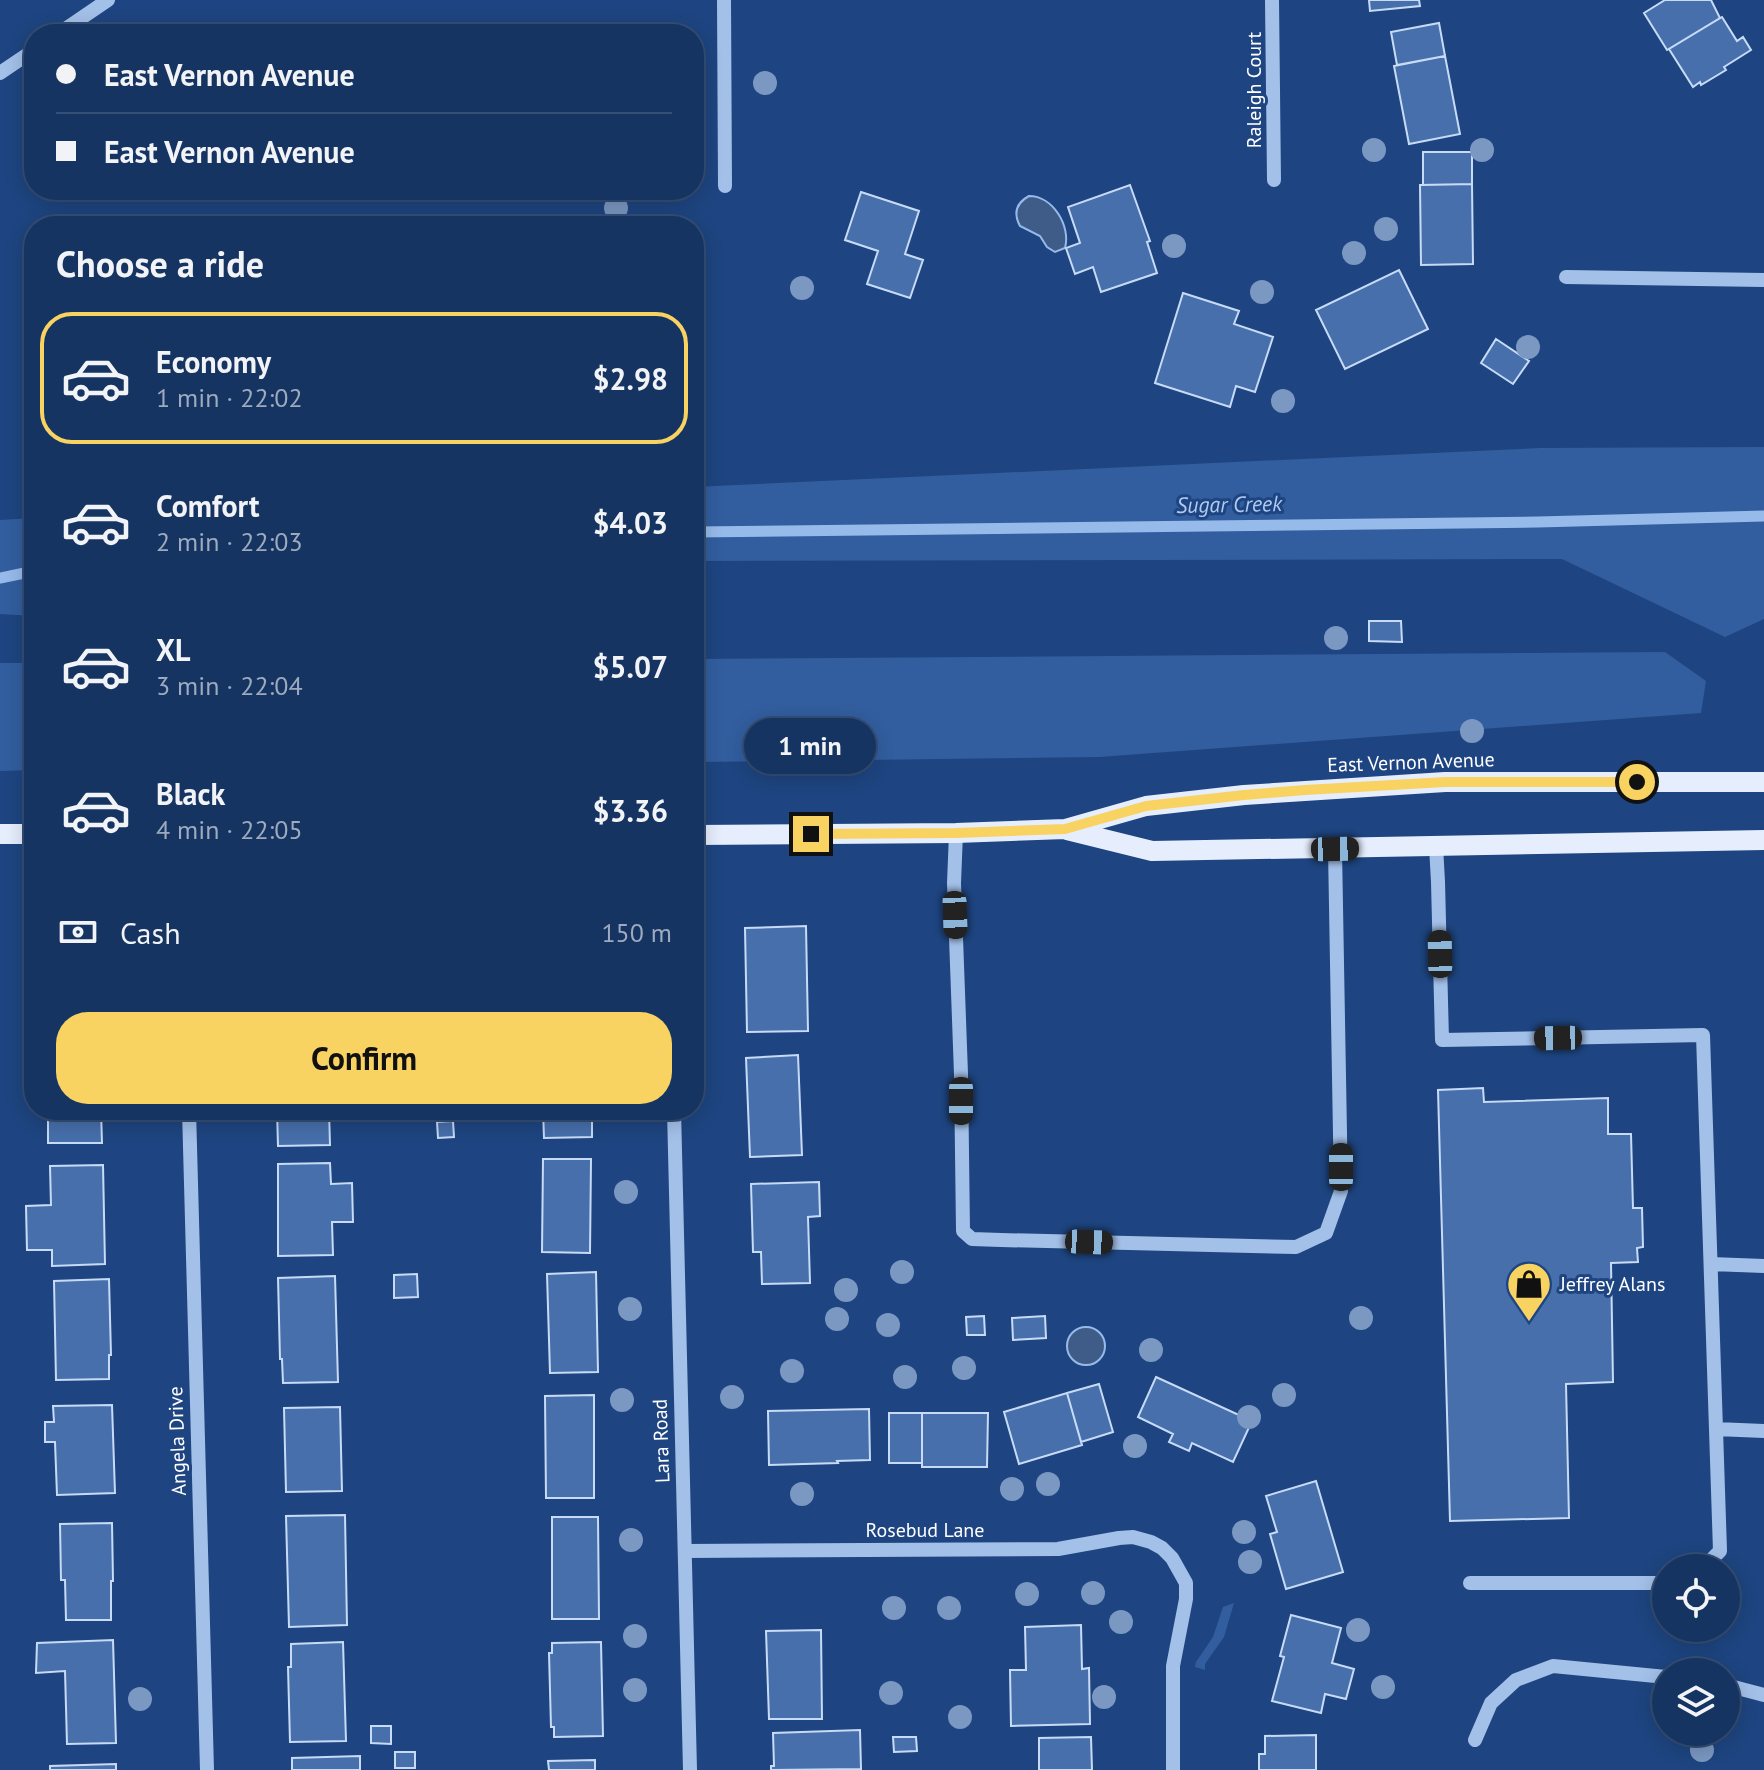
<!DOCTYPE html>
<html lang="en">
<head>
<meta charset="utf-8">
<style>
	:root { --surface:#163461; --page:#233f6a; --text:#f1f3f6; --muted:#9eaabd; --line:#354f76; --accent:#f8d362 }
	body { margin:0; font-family:"PT Sans",sans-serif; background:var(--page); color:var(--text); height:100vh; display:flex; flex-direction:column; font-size:30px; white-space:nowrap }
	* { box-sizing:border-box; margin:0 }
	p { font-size:26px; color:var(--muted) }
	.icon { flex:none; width:44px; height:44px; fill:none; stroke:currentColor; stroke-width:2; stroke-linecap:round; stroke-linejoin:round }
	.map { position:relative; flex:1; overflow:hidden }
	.drawer { position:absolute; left:24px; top:216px; width:680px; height:904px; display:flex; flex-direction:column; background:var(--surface); border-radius:32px; box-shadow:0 4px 20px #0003,0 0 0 2px var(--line) }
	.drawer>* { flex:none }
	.guide { position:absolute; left:24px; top:24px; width:680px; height:176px; border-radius:32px; box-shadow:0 4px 20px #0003,0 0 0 2px var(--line); display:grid; align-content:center; height:176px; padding:0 32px; background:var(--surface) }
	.fabs { position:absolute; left:1652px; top:1554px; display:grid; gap:16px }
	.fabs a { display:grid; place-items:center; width:88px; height:88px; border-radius:50%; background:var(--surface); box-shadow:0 4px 20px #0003,0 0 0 2px var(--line); font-size:40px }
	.end { position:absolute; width:36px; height:36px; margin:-18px; border:10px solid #f8d362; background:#111; box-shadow:0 0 0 4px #111 }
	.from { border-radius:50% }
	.bubble { position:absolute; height:56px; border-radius:28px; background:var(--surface); box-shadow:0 4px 20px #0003,0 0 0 2px var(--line); font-size:26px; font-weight:700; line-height:56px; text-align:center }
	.car { position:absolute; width:24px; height:48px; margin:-24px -12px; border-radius:10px; box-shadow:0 0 6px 2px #0007; background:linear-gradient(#222 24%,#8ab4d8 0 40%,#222 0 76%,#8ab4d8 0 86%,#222 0) }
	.guide b { display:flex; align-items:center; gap:28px; height:76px; font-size:30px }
	.guide b+b { border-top:2px solid var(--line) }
	.guide i { width:20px; height:20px; background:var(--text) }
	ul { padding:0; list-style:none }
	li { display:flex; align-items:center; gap:24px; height:132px; margin:0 16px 12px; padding:0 16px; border:4px solid transparent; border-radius:32px }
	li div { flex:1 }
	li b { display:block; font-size:30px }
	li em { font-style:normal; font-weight:700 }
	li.on { border-color:var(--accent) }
	li>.icon { width:72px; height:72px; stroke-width:1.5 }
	h2 { padding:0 32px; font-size:36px; line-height:96px }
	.pay { display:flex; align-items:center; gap:20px; height:88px; padding:0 32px; font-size:30px }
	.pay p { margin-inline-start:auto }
	.action { display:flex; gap:16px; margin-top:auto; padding:16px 32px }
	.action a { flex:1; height:92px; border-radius:32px; background:var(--accent); color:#111; font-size:32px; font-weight:700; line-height:92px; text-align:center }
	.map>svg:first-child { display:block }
	.green { fill:#325e9f }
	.water { fill:#3f5c89; stroke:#96baea; stroke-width:2 }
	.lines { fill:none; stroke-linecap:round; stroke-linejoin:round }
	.stream { stroke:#96baea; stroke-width:11 }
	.building { fill:#466fab; stroke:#c7dbf7; stroke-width:2 }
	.minor { stroke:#a3c0e9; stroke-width:14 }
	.major { stroke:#e6eefe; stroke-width:20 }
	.tree { fill:#7b98c2 }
	.route { stroke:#f8d362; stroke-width:10 }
	.labels { text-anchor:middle; stroke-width:6; stroke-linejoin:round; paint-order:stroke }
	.street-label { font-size:20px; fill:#fff; stroke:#1e4581 }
	.poi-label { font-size:20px; fill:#fff; stroke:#1e4581; text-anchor:start }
	.water-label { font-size:22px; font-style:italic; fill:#aecaf1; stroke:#1e4581 }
</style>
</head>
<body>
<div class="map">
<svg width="1764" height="1770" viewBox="0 0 1764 1770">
	<rect width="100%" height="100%" fill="#1e4581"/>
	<path class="green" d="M1764 447V619L1725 637 1562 559 694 561V487L1540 448Z
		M34 518V616L0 614V520Z
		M1665 652 1706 681 1701 713 1099 757 694 762V659Z
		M0 663H34V770L0 771Z
		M1234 1603 1224 1637 1205 1664V1670L1195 1667 1196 1662 1213 1637 1223 1607Z"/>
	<path class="water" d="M1029 196C1053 196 1071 226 1065 248L1055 252 1047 247 1040 236 1020 226C1013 213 1016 203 1029 196Z
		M1067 1346a19 19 0 1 1 38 0a19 19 0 1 1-38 0Z"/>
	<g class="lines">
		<path class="stream" d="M694 532 1538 522 1764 516
			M0 578 34 571"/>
	</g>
	<path class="building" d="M1369 0H1419L1420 6 1370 11Z
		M1665 0H1711L1720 18 1667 50 1644 13Z
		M1722 17 1737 41 1743 37 1751 50 1724 67 1726 70 1701 85 1700 82 1693 87 1669 49Z
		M1439 23 1445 56 1397 65 1391 32Z
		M1445 56 1460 134 1409 144 1394 66Z
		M1423 152H1472V184L1423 185Z
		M1472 184 1473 264 1421 265 1420 185Z
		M1130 185 1150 241 1147 242 1157 273 1101 292 1093 267 1075 274 1066 248 1080 243 1068 207Z
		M861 192 919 211 905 254 923 260 910 298 867 284 878 251 845 240Z
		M1399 270 1428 329 1345 369 1316 310Z
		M1183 293 1239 311 1234 324 1273 337 1255 392 1236 386 1230 407 1155 383Z
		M1496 339 1529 361 1513 384 1481 363Z
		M1369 621H1401L1402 642 1369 641Z
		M806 926 808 1031 747 1032 745 928Z
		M798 1055 802 1155 750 1157 746 1058Z
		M1483 1088 1484 1102 1608 1098V1134H1631L1633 1208H1642L1643 1247 1637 1248 1638 1262 1611 1263 1613 1382 1566 1384 1569 1518 1450 1521 1438 1090Z
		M48 1110H101L102 1143H48Z
		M277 1110H329L330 1145 278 1146Z
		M543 1110H592V1137L544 1138Z
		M453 1121 454 1137 438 1138 437 1122Z
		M543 1159H591L590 1253 542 1252Z
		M330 1163 331 1184 352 1183 353 1222H332L333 1255 278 1256V1164Z
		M103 1165 105 1264 52 1266V1250H27L26 1206 51 1205 50 1166Z
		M819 1182 820 1216 808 1217 810 1283 762 1284 761 1252H753L751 1184Z
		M596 1272 598 1372 550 1373 547 1274Z
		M417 1274 418 1297 394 1298V1275Z
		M335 1276 338 1382 283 1383 282 1359H280L278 1278Z
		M109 1279 111 1355H109V1379L56 1380 54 1281Z
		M984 1316 985 1335H967L966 1317Z
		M1045 1316 1046 1338 1013 1340 1012 1318Z
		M1156 1377 1252 1421 1233 1462 1192 1443 1189 1451 1169 1442 1173 1434 1138 1417Z
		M1099 1384 1113 1432 1081 1442 1067 1393Z
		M1067 1393 1082 1445 1019 1464 1004 1412Z
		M594 1395V1498H546L545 1396Z
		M112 1405 115 1493 57 1495 55 1442H45V1422H54L53 1406Z
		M340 1407 342 1491 286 1492 284 1408Z
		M869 1409 870 1460 837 1461 838 1463 769 1465 768 1411Z
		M889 1413H922V1463H889Z
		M922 1413H988L987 1467H922Z
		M1316 1481 1343 1572 1286 1589 1270 1534 1277 1532 1266 1496Z
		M345 1515 347 1625 289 1627 286 1516Z
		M552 1517H598L599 1619H552Z
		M112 1523 113 1581H111V1620H66L65 1580H61L60 1524Z
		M1291 1615 1341 1628 1332 1663 1354 1669 1346 1699 1325 1694 1321 1713 1272 1701 1284 1657 1280 1656Z
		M1081 1625 1082 1669 1089 1668 1090 1724 1011 1726 1010 1670H1026L1025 1627Z
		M821 1630 822 1719H769L766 1631Z
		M113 1640 116 1743 67 1744 65 1671 36 1673 37 1643Z
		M343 1642 346 1741 290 1742 288 1667H291V1644Z
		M601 1642 603 1736 554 1737V1727H551L549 1653H552V1643Z
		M371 1726H391V1744L371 1743Z
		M860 1730 861 1769 771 1770V1766H774L773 1733Z
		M1316 1735V1770H1259V1754H1265V1736Z
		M893 1737H916L917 1751 894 1752Z
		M1091 1737 1092 1770H1039V1738Z
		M395 1752H415V1768H395Z
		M360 1756V1770H292V1758Z
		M595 1760V1770H549L548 1761Z
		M116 1764V1770H50V1766Z"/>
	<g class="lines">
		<path class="minor" d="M724 0 725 186
			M1272 0 1274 180
			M58 34 108 0
			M0 73 34 50
			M1566 277 1764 280
			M956 833 954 883 961 1074 963 1231 972 1239 1001 1240 1296 1247 1326 1233 1341 1191 1335 849
			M1436 846 1438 882 1442 1040 1703 1035 1720 1551 1703 1568
			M189 1110 207 1770
			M674 1110 690 1770
			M1711 1264 1764 1266
			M1716 1429 1764 1431
			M685 1551 1058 1549 1119 1538 1133 1537 1151 1542 1162 1548 1172 1558 1186 1583V1599L1173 1666V1770
			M1470 1583H1666
			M1726 1685 1764 1695
			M1475 1740 1491 1703 1516 1680 1553 1666 1666 1677"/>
		<path class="major" d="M1067 830 1152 851 1764 840
			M0 834H34
			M694 835 956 833 1065 829 1146 806 1244 795 1445 782H1764"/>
	</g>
	<g class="tree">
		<circle cx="765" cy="83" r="12"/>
		<circle cx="1374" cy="150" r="12"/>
		<circle cx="1482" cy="150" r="12"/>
		<circle cx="616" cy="208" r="12"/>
		<circle cx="1386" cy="229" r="12"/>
		<circle cx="1174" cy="246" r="12"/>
		<circle cx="1354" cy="253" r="12"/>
		<circle cx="802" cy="288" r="12"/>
		<circle cx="1262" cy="292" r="12"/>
		<circle cx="1528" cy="347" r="12"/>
		<circle cx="1283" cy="401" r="12"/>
		<circle cx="1336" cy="638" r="12"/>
		<circle cx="1472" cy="731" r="12"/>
		<circle cx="626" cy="1192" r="12"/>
		<circle cx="902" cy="1272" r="12"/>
		<circle cx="846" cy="1290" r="12"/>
		<circle cx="630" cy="1309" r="12"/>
		<circle cx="1361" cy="1318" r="12"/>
		<circle cx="837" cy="1319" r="12"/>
		<circle cx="888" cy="1325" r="12"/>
		<circle cx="1151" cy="1350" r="12"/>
		<circle cx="964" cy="1368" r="12"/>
		<circle cx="792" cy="1371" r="12"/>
		<circle cx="905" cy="1377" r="12"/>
		<circle cx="1284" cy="1395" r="12"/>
		<circle cx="732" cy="1397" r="12"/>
		<circle cx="622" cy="1400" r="12"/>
		<circle cx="1249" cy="1417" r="12"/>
		<circle cx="1135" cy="1446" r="12"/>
		<circle cx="1048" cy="1484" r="12"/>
		<circle cx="1012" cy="1489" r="12"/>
		<circle cx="802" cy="1494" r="12"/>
		<circle cx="1244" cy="1532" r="12"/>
		<circle cx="631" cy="1540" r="12"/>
		<circle cx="1250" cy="1562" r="12"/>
		<circle cx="1093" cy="1593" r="12"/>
		<circle cx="1027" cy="1594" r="12"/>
		<circle cx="894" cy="1608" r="12"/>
		<circle cx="949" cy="1608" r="12"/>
		<circle cx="1121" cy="1622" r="12"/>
		<circle cx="1358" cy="1630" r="12"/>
		<circle cx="635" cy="1636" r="12"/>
		<circle cx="1383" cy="1687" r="12"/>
		<circle cx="635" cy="1690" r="12"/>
		<circle cx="891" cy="1693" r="12"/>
		<circle cx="1104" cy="1697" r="12"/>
		<circle cx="140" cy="1699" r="12"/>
		<circle cx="960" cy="1717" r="12"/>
		<circle cx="1702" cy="1750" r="12"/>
	</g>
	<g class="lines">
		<path class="route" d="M811 834 956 833 1065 829 1146 806 1244 795 1305 790 1445 782H1637"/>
	</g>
	<defs>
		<g id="shop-pin" transform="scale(2.3)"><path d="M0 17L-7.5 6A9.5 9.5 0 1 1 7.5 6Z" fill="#f8d362" stroke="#1e4581"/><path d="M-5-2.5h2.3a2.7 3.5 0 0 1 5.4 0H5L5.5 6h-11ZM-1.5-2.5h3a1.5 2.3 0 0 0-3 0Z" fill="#111"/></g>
	</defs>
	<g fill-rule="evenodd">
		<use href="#shop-pin" x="1529" y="1284"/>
	</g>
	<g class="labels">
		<g class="street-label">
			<text transform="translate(1254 90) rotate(-90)" y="7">Raleigh Court</text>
			<text transform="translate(1411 762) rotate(-2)" y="7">East Vernon Avenue</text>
			<text transform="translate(177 1441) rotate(-92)" y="7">Angela Drive</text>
			<text transform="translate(661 1441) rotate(-92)" y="7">Lara Road</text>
			<text x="925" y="1537">Rosebud Lane</text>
		</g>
		<g class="poi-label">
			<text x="1560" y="1291">Jeffrey Alans</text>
		</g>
		<g class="water-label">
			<text transform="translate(1229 504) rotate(-1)" y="8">Sugar Creek</text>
		</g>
	</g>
</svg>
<div class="fabs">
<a><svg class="icon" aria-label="locate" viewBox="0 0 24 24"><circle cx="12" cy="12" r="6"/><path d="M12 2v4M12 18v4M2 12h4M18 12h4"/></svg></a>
<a><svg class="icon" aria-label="layers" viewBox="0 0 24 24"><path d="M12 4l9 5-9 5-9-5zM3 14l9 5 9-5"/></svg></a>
</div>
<i class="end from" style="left:1637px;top:782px"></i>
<i class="end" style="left:811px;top:834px"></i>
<div class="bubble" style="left:744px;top:718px;width:132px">1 min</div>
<i class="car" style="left:1335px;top:849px;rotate:89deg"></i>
<i class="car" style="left:955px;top:915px;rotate:178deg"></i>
<i class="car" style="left:1440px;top:954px;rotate:359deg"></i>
<i class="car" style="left:1558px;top:1038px;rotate:269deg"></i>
<i class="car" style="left:961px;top:1101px;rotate:180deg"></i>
<i class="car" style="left:1341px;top:1167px;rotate:0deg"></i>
<i class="car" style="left:1089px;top:1242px;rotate:92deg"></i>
<div class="guide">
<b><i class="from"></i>East Vernon Avenue</b>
<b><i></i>East Vernon Avenue</b>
</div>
<section class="drawer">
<h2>Choose a ride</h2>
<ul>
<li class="on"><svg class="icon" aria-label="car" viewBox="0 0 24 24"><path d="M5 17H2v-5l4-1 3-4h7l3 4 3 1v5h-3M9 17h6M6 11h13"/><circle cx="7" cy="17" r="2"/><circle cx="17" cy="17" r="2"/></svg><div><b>Economy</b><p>1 min · 22:02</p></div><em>$2.98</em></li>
<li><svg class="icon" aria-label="car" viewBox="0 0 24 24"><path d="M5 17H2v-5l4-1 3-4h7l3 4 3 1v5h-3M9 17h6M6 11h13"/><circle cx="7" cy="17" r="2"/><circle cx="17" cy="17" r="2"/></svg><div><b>Comfort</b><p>2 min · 22:03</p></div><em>$4.03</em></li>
<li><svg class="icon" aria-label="car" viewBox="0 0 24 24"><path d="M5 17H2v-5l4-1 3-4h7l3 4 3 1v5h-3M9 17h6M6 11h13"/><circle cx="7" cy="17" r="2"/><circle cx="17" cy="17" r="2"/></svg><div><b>XL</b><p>3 min · 22:04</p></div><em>$5.07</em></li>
<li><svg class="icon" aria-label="car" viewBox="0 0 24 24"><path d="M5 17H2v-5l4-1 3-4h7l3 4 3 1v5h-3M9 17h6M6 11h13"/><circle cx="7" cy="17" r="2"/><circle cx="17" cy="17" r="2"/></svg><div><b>Black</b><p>4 min · 22:05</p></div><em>$3.36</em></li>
</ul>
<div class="pay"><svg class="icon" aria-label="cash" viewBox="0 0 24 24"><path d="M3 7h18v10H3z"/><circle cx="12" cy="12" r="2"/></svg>Cash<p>150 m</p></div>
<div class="action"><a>Confirm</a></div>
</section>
</div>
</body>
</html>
